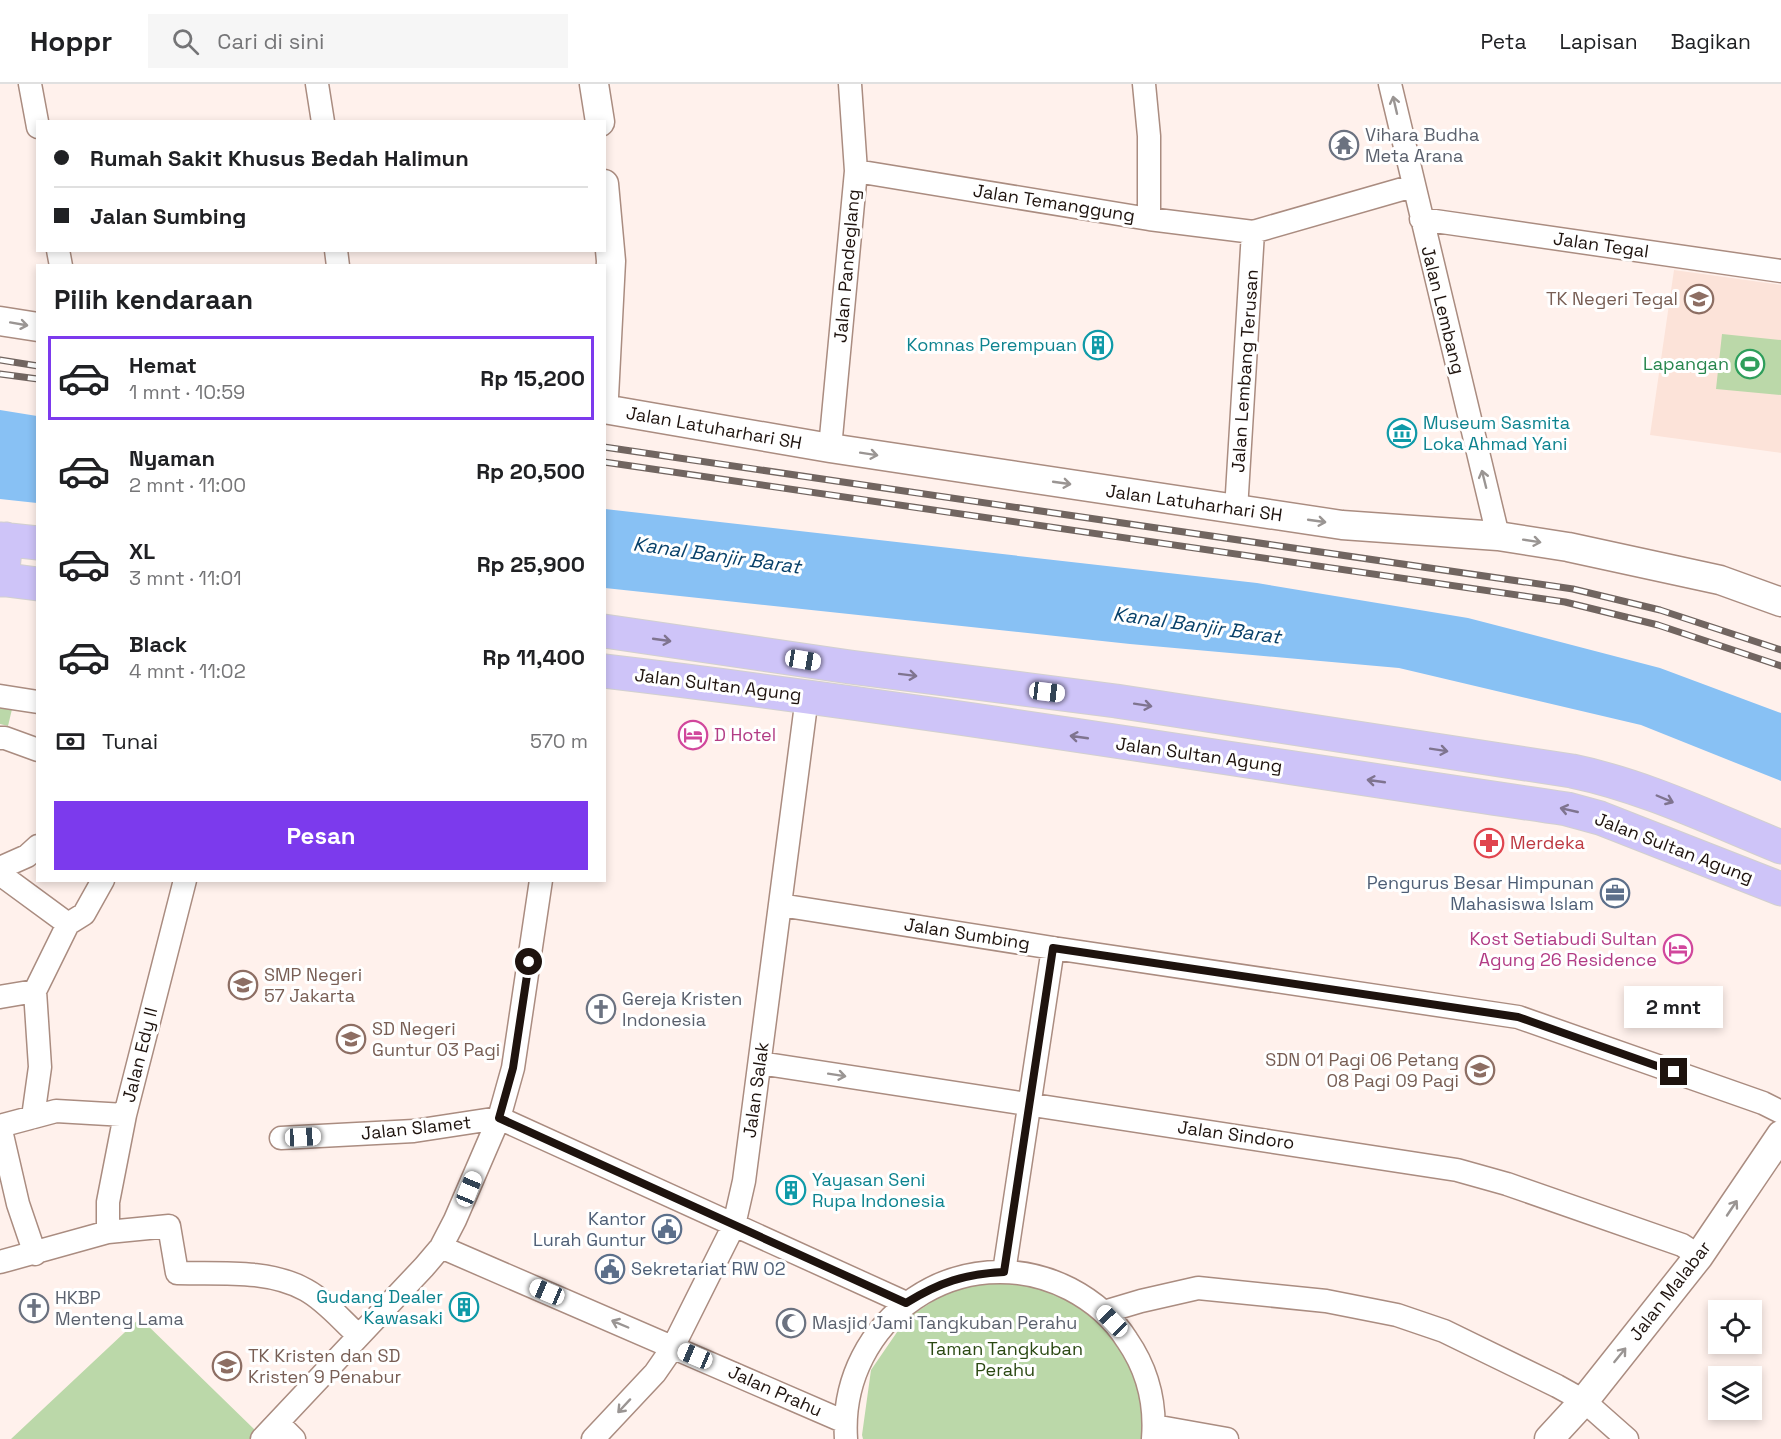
<!DOCTYPE html>
<html lang="id">
<head>
<meta charset="utf-8">
<style>
	:root { --surface:#fff; --page:#f6f6f6; --text:#202124; --muted:#757577; --line:#e0e0e0; --accent:#7c3aed }
	body { margin:0; font-family:"Space Grotesk",sans-serif; background:var(--page); color:var(--text); height:100vh; display:flex; flex-direction:column; font-size:22px; white-space:nowrap }
	* { box-sizing:border-box; margin:0 }
	p { font-size:20px; color:var(--muted) }
	.icon { flex:none; width:33px; height:33px; fill:none; stroke:currentColor; stroke-width:2; stroke-linecap:round; stroke-linejoin:round }
	.map { position:relative; flex:1; overflow:hidden }
	.sheet { position:absolute; left:36px; top:180px; width:570px; height:618px; display:flex; flex-direction:column; background:var(--surface); border-radius:0px; box-shadow:0 3px 9px #0003 }
	.sheet>* { flex:none }
	.top-card { position:absolute; left:36px; top:36px; width:570px; height:132px; border-radius:0px; box-shadow:0 3px 9px #0003; display:grid; align-content:center; height:132px; padding:0 18px; background:var(--surface) }
	.tools { position:absolute; left:1708px; top:1216px; display:grid; gap:12px }
	.tools a { display:grid; place-items:center; width:54px; height:54px; border-radius:0px; background:var(--surface); box-shadow:0 3px 9px #0003; font-size:30px }
	.end { position:absolute; width:27px; height:27px; margin:-14px; border:8px solid #1e130e; background:#fff; box-shadow:0 0 0 3px #fff }
	.from { border-radius:50% }
	.bubble { position:absolute; height:42px; border-radius:0px; background:var(--surface); box-shadow:0 3px 9px #0003; font-size:20px; font-weight:600; line-height:42px; text-align:center }
	.car { position:absolute; width:18px; height:36px; margin:-18px -9px; border-radius:8px; box-shadow:0 0 4px 2px #0007; background:linear-gradient(#fff 24%,#345 0 40%,#fff 0 76%,#345 0 86%,#fff 0) }
	.top-card b { display:flex; align-items:center; gap:21px; height:57px; font-size:22px }
	.top-card b+b { border-top:2px solid var(--line) }
	.top-card i { width:15px; height:15px; background:var(--text) }
	ul { padding:0; list-style:none }
	li { display:flex; align-items:center; gap:18px; height:84px; margin:0 12px 9px; padding:0 6px; border:3px solid transparent; border-radius:0px }
	li div { flex:1 }
	li b { display:block; font-size:22px }
	li em { font-style:normal; font-weight:600 }
	li.active { border-color:var(--accent) }
	li>.icon { width:54px; height:54px; stroke-width:1.5 }
	h2 { padding:0 18px; font-size:27px; line-height:72px }
	.pay { display:flex; align-items:center; gap:15px; height:66px; padding:0 18px; font-size:22px }
	.pay p { margin-inline-start:auto }
	.cta { display:flex; gap:12px; margin-top:auto; padding:12px 18px }
	.cta a { flex:1; height:69px; border-radius:0px; background:var(--accent); color:#fff; font-size:24px; font-weight:600; line-height:69px; text-align:center }
	header { display:flex; align-items:center; gap:36px; box-sizing:border-box; height:84px; padding:0 30px; background:var(--surface); border-bottom:2px solid var(--line) }
	header strong { font-size:28px }
	nav { display:flex; gap:33px; margin-inline-start:auto; font-size:21px }
	.search { width:420px; height:54px; background:var(--page); display:flex; align-items:center; gap:15px; box-sizing:border-box; padding:0 21px; border-radius:0px; color:var(--muted); font-size:22px }
	.map>svg:first-child { display:block }
	.built { fill:#fce3d9 }
	.green { fill:#bbd8a9 }
	.water { fill:#88c1f4 }
	.lines { fill:none; stroke-linecap:round; stroke-linejoin:round }
	.minor-casing { stroke:#aa8c80; stroke-width:25 }
	.tertiary-casing { stroke:#aa8c80; stroke-width:31 }
	.primary-casing { stroke:#d2d0cf; stroke-width:35 }
	.minor { stroke:#fff; stroke-width:22 }
	.tertiary { stroke:#fff; stroke-width:28 }
	.primary { stroke:#cec4f8; stroke-width:33 }
	.rail-casing { stroke:#716560; stroke-width:7 }
	.rail { stroke:#fff; stroke-width:4.5; stroke-dasharray:14; stroke-linecap:butt }
	.oneway { stroke:#9a9593 }
	.oneway2 { stroke:#7f748f }
	.route { stroke:#1e130e; stroke-width:8 }
	.labels { text-anchor:middle; stroke-width:6; stroke-linejoin:round; paint-order:stroke }
	.worship-label { font-size:18px; fill:#5b616d; stroke:#fff; text-anchor:start }
	.street-label { font-size:18px; fill:#1e130e; stroke:#fff }
	.education-label { font-size:18px; fill:#785e54; stroke:#fff; text-anchor:start }
	.culture-label { font-size:18px; fill:#0d838f; stroke:#fff; text-anchor:end }
	.leisure-label { font-size:18px; fill:#27864d; stroke:#fff; text-anchor:end }
	.hotel-label { font-size:18px; fill:#b23c85; stroke:#fff; text-anchor:start }
	.health-label { font-size:18px; fill:#be3a42; stroke:#fff; text-anchor:start }
	.service-label { font-size:18px; fill:#4e5e75; stroke:#fff; text-anchor:end }
	.park-label { font-size:18px; fill:#2a4812; stroke:#fff }
	.water-label { font-size:20px; font-style:italic; fill:#074069; stroke:#fff }
</style>
</head>
<body>
<header>
<strong>Hoppr</strong>
<div class="search"><svg class="icon" aria-label="search" viewBox="0 0 24 24"><circle cx="10" cy="10" r="6"/><path d="M15 15l6 6"/></svg>Cari di sini</div>
<nav><a>Peta</a><a>Lapisan</a><a>Bagikan</a></nav>
</header>
<div class="map">
<svg width="1781" height="1355" viewBox="0 0 1781 1355">
	<rect width="100%" height="100%" fill="#fff1ec"/>
	<path class="built" d="M1674 186 1781 201V369L1650 351Z"/>
	<path class="green" d="M1722 250 1781 256V311L1716 305Z
		M0 618 13 621 8 642 0 640Z
		M1007 1195 1077 1211 1142 1289 1149 1355H863L862 1351 871 1286 906 1235 953 1204Z
		M140 1234 258 1349 252 1355H11Z"/>
	<path class="water" d="M0 326 37 332V419L0 415Z
		M605 425 1257 499 1468 534 1660 584 1781 629V697L1641 641 1399 584 1130 560 605 504Z"/>
	<g class="lines">
		<g class="minor-casing">
			<path id="minor" d="M30 0 38 43
				M317 0 323 38
				M1144 0 1149 52V135
				M1390 0 1498 452
				M856 87 1149 135 1253 148 1413 102
				M1421 135 1781 187
				M58 166 61 182
				M336 166 338 182
				M830 364 856 87 850 0
				M1236 426 1253 148
				M0 612 38 618
				M0 654H5L38 666
				M0 784 27 772 38 762
				M0 790 68 840
				M780 821 1053 864 1518 933 1763 1019 1781 1028
				M0 913 35 907
				M760 979 1457 1086 1507 1100 1682 1161 1699 1172
				M33 1033 40 983 35 907 68 840 84 830 103 796
				M0 1042 18 1120 35 1170
				M0 1042 56 1027 125 1031
				M281 1054 414 1047 499 1034 906 1219
				M108 1148V1118L125 1031 185 796
				M441 1163 845 1338
				M0 1178 108 1148 169 1142 177 1189C218 1190 269 1185 306 1206 326 1217 342 1237 359 1252
				M1004 1188 1053 864
				M1104 1228 1141 1217 1198 1204 1326 1217 1397 1231 1444 1247 1557 1302 1584 1317 1627 1355
				M278 1339 294 1355
				M1154 1342 1227 1355
				M262 1355 424 1183 441 1163 455 1136 499 1034 513 984 541 796
				M593 1355 655 1289 673 1263 734 1141 744 1097 807 613
				M846 1355C838 1235 962 1150 1070 1205 1093 1217 1113 1234 1127 1256 1147 1285 1156 1319 1153 1355"/>
		</g>
		<g class="tertiary-casing">
			<path id="tertiary" d="M594 0 600 38
				M604 100 611 177 604 313
				M0 237 38 243
				M604 325 830 364 1342 441 1498 452 1568 463 1720 496 1781 518
				M1549 1355 1584 1317 1699 1172 1781 1051"/>
		</g>
		<g class="primary-casing">
			<path id="primary" d="M0 455 38 459
				M0 495 38 500
				M2 496 6 455
				M604 547 850 583 1116 617 1572 687C1645 702 1712 735 1781 763
				M604 587C926 625 1246 678 1567 725L1600 734 1781 805"/>
		</g>
		<use href="#minor" class="minor"/>
		<use href="#tertiary" class="tertiary"/>
		<use href="#primary" class="primary"/>
		<g class="rail-casing">
			<path id="rail" d="M0 276 38 282
				M0 290 38 295
				M604 363 1573 505 1660 526 1781 566
				M604 378 1565 518 1658 541 1781 582"/>
		</g>
		<use href="#rail" class="rail"/>
	</g>
	<defs><path id="oneway-shaft" d="M-6 0H5M1.5-3L5.5 0L1.5 3" fill="none" stroke-width="1.6" stroke-linecap="round" stroke-linejoin="round" transform="scale(1.5)"/></defs>
	<g class="oneway">
		<use href="#oneway-shaft" transform="translate(1395 21) rotate(-103)"/>
		<use href="#oneway-shaft" transform="translate(19 240) rotate(10)"/>
		<use href="#oneway-shaft" transform="translate(869 370) rotate(9)"/>
		<use href="#oneway-shaft" transform="translate(1484 395) rotate(-104)"/>
		<use href="#oneway-shaft" transform="translate(1062 399) rotate(8)"/>
		<use href="#oneway-shaft" transform="translate(1317 437) rotate(8)"/>
		<use href="#oneway-shaft" transform="translate(1532 457) rotate(9)"/>
		<use href="#oneway-shaft" transform="translate(837 991) rotate(9)"/>
		<use href="#oneway-shaft" transform="translate(1732 1124) rotate(-56)"/>
		<use href="#oneway-shaft" transform="translate(620 1240) rotate(-157)"/>
		<use href="#oneway-shaft" transform="translate(1620 1271) rotate(-51)"/>
		<use href="#oneway-shaft" transform="translate(624 1322) rotate(133)"/>
	</g>
	<g class="oneway2">
		<use href="#oneway-shaft" transform="translate(662 556) rotate(8)"/>
		<use href="#oneway-shaft" transform="translate(908 591) rotate(7)"/>
		<use href="#oneway-shaft" transform="translate(1143 621) rotate(9)"/>
		<use href="#oneway-shaft" transform="translate(1079 653) rotate(-172)"/>
		<use href="#oneway-shaft" transform="translate(1439 666) rotate(9)"/>
		<use href="#oneway-shaft" transform="translate(1376 697) rotate(-172)"/>
		<use href="#oneway-shaft" transform="translate(1665 715) rotate(23)"/>
		<use href="#oneway-shaft" transform="translate(1569 726) rotate(-167)"/>
	</g>
	<g class="lines">
		<path class="route" d="M529 878 513 984 499 1034 906 1219C940 1198 965 1190 1004 1188L1053 864 1518 933 1674 988"/>
	</g>
	<defs>
		<g id="temple-ring" transform="scale(1.5)"><circle r="9.5" fill="#fff" stroke="#6b7280" stroke-width="1.5"/><path d="M0-6L5-2H3V0L6.5 2.5H4V6H1.5V3h-3V6H-4V2.5H-6.5L-3 0V-2H-5Z" fill="#6b7280"/></g>
		<g id="school-ring" transform="scale(1.5)"><circle r="9.5" fill="#fff" stroke="#8d6e63" stroke-width="1.5"/><path d="M0-5L7-2L0 1L-7-2ZM-4 1L0 2.5L4 1V4Q0 6-4 4Z" fill="#8d6e63"/></g>
		<g id="building-ring" transform="scale(1.5)"><circle r="9.5" fill="#fff" stroke="#0f9aa8" stroke-width="1.5"/><path d="M-4-6H4V6H1V3H-1V6H-4ZM-2.5-4.3h1.7v1.8h-1.7ZM.8-4.3h1.7v1.8H.8ZM-2.5-1h1.7V.8h-1.7ZM.8-1h1.7V.8H.8Z" fill="#0f9aa8"/></g>
		<g id="stadium-ring" transform="scale(1.5)"><circle r="9.5" fill="#fff" stroke="#2e9e5b" stroke-width="1.5"/><path d="M0-5a6.5 5 0 1 0 0 10a6.5 5 0 1 0 0-10ZM-3.5-1.8h7v3.6h-7Z" fill="#2e9e5b"/></g>
		<g id="museum-ring" transform="scale(1.5)"><circle r="9.5" fill="#fff" stroke="#0f9aa8" stroke-width="1.5"/><path d="M0-6L6-3V-2H-6V-3ZM-5-1h2V3h-2ZM-1-1h2V3h-2ZM3-1h2V3H3ZM-6 4H6V6H-6Z" fill="#0f9aa8"/></g>
		<g id="hotel-ring" transform="scale(1.5)"><circle r="9.5" fill="#fff" stroke="#d1479c" stroke-width="1.5"/><path d="M-6-4.5h1.5V1H6V5H4.5V3h-9V5H-6ZM-4 0a1.8 1.8 0 1 1 3.6 0ZM.5 0V-2.5h3Q6-2.5 6 0Z" fill="#d1479c"/></g>
		<g id="pharmacy-ring" transform="scale(1.5)"><circle r="9.5" fill="#fff" stroke="#e0444e" stroke-width="1.5"/><path d="M-2-6h4v4h4v4h-4v4h-4v-4h-4v-4h4Z" fill="#e0444e"/></g>
		<g id="office-ring" transform="scale(1.5)"><circle r="9.5" fill="#fff" stroke="#5c6f8a" stroke-width="1.5"/><path d="M-6-3h4V-5.5h4V-3h4V5H-6ZM-1-4.5V-3h2v-1.5ZM-6 0V1H6V0Z" fill="#5c6f8a"/></g>
		<g id="church-ring" transform="scale(1.5)"><circle r="9.5" fill="#fff" stroke="#6b7280" stroke-width="1.5"/><path d="M-1.2-6h2.4v3.5h3.3v2.4h-3.3V6h-2.4V-.1h-3.3v-2.4h3.3Z" fill="#6b7280"/></g>
		<g id="civic-ring" transform="scale(1.5)"><circle r="9.5" fill="#fff" stroke="#5c6f8a" stroke-width="1.5"/><path d="M-.6-6.5H3V-4.5H.6V-3L4-1V1h2V6H-6V1h2V-1L-.6-3ZM-1.2 2.5V6h2.4V2.5Z" fill="#5c6f8a"/></g>
		<g id="mosque-ring" transform="scale(1.5)"><circle r="9.5" fill="#fff" stroke="#6b7280" stroke-width="1.5"/><path d="M3.5-4.9A6 6 0 1 0 3.5 4.9A5 5 0 1 1 3.5-4.9Z" fill="#6b7280"/></g>
	</defs>
	<g fill-rule="evenodd">
		<use href="#temple-ring" x="1344" y="61"/>
		<use href="#school-ring" x="1699" y="215"/>
		<use href="#building-ring" x="1098" y="261"/>
		<use href="#stadium-ring" x="1750" y="280"/>
		<use href="#museum-ring" x="1402" y="349"/>
		<use href="#hotel-ring" x="693" y="651"/>
		<use href="#pharmacy-ring" x="1489" y="759"/>
		<use href="#office-ring" x="1615" y="809"/>
		<use href="#hotel-ring" x="1678" y="865"/>
		<use href="#school-ring" x="243" y="901"/>
		<use href="#church-ring" x="601" y="925"/>
		<use href="#school-ring" x="351" y="955"/>
		<use href="#school-ring" x="1480" y="986"/>
		<use href="#building-ring" x="791" y="1106"/>
		<use href="#civic-ring" x="667" y="1145"/>
		<use href="#civic-ring" x="610" y="1185"/>
		<use href="#building-ring" x="464" y="1223"/>
		<use href="#church-ring" x="34" y="1224"/>
		<use href="#mosque-ring" x="791" y="1239"/>
		<use href="#school-ring" x="227" y="1282"/>
	</g>
	<g class="labels">
		<g class="worship-label">
			<text x="1365" y="57">Vihara Budha<tspan x="1365" dy="21">Meta Arana</tspan></text>
			<text x="622" y="921">Gereja Kristen<tspan x="622" dy="21">Indonesia</tspan></text>
			<text x="55" y="1220">HKBP<tspan x="55" dy="21">Menteng Lama</tspan></text>
			<text x="812" y="1245">Masjid Jami Tangkuban Perahu</text>
		</g>
		<g class="street-label">
			<text transform="translate(1054 119) rotate(9)" y="6">Jalan Temanggung</text>
			<text transform="translate(1601 161) rotate(8)" y="6">Jalan Tegal</text>
			<text transform="translate(847 182) rotate(-85)" y="6">Jalan Pandeglang</text>
			<text transform="translate(1443 226) rotate(76)" y="6">Jalan Lembang</text>
			<text transform="translate(1245 287) rotate(-86)" y="6">Jalan Lembang Terusan</text>
			<text transform="translate(714 344) rotate(10)" y="6">Jalan Latuharhari SH</text>
			<text transform="translate(1194 419) rotate(8)" y="6">Jalan Latuharhari SH</text>
			<text transform="translate(718 601) rotate(7)" y="6">Jalan Sultan Agung</text>
			<text transform="translate(1199 671) rotate(8)" y="6">Jalan Sultan Agung</text>
			<text transform="translate(1674 764) rotate(21)" y="6">Jalan Sultan Agung</text>
			<text transform="translate(967 850) rotate(9)" y="6">Jalan Sumbing</text>
			<text transform="translate(140 971) rotate(-76)" y="6">Jalan Edy II</text>
			<text transform="translate(756 1006) rotate(-82)" y="6">Jalan Salak</text>
			<text transform="translate(416 1044) rotate(-6)" y="6">Jalan Slamet</text>
			<text transform="translate(1236 1051) rotate(8)" y="6">Jalan Sindoro</text>
			<text transform="translate(1670 1207) rotate(-52)" y="6">Jalan Malabar</text>
			<text transform="translate(775 1307) rotate(24)" y="6">Jalan Prahu</text>
		</g>
		<g class="education-label">
			<text x="1678" y="221" text-anchor="end">TK Negeri Tegal</text>
			<text x="264" y="897">SMP Negeri<tspan x="264" dy="21">57 Jakarta</tspan></text>
			<text x="372" y="951">SD Negeri<tspan x="372" dy="21">Guntur 03 Pagi</tspan></text>
			<text x="1459" y="982" text-anchor="end">SDN 01 Pagi 06 Petang<tspan x="1459" dy="21">08 Pagi 09 Pagi</tspan></text>
			<text x="248" y="1278">TK Kristen dan SD<tspan x="248" dy="21">Kristen 9 Penabur</tspan></text>
		</g>
		<g class="culture-label">
			<text x="1077" y="267">Komnas Perempuan</text>
			<text x="1423" y="345" text-anchor="start">Museum Sasmita<tspan x="1423" dy="21">Loka Ahmad Yani</tspan></text>
			<text x="812" y="1102" text-anchor="start">Yayasan Seni<tspan x="812" dy="21">Rupa Indonesia</tspan></text>
			<text x="443" y="1219">Gudang Dealer<tspan x="443" dy="21">Kawasaki</tspan></text>
		</g>
		<g class="leisure-label">
			<text x="1729" y="286">Lapangan</text>
		</g>
		<g class="hotel-label">
			<text x="714" y="657">D Hotel</text>
			<text x="1657" y="861" text-anchor="end">Kost Setiabudi Sultan<tspan x="1657" dy="21">Agung 26 Residence</tspan></text>
		</g>
		<g class="health-label">
			<text x="1510" y="765">Merdeka</text>
		</g>
		<g class="service-label">
			<text x="1594" y="805">Pengurus Besar Himpunan<tspan x="1594" dy="21">Mahasiswa Islam</tspan></text>
			<text x="646" y="1141">Kantor<tspan x="646" dy="21">Lurah Guntur</tspan></text>
			<text x="631" y="1191" text-anchor="start">Sekretariat RW 02</text>
		</g>
		<g class="park-label">
			<text x="1005" y="1271">Taman Tangkuban<tspan x="1005" dy="21">Perahu</tspan></text>
		</g>
		<g class="water-label">
			<text transform="translate(717 471) rotate(8)" y="7">Kanal Banjir Barat</text>
			<text transform="translate(1197 541) rotate(8)" y="7">Kanal Banjir Barat</text>
		</g>
	</g>
</svg>
<div class="tools">
<a><svg class="icon" aria-label="locate" viewBox="0 0 24 24"><circle cx="12" cy="12" r="6"/><path d="M12 2v4M12 18v4M2 12h4M18 12h4"/></svg></a>
<a><svg class="icon" aria-label="layers" viewBox="0 0 24 24"><path d="M12 4l9 5-9 5-9-5zM3 14l9 5 9-5"/></svg></a>
</div>
<i class="end from" style="left:529px;top:878px"></i>
<i class="end" style="left:1674px;top:988px"></i>
<div class="bubble" style="left:1624px;top:902px;width:99px">2 mnt</div>
<i class="car" style="left:803px;top:576px;rotate:99deg"></i>
<i class="car" style="left:1047px;top:608px;rotate:97deg"></i>
<i class="car" style="left:303px;top:1053px;rotate:87deg"></i>
<i class="car" style="left:469px;top:1105px;rotate:22deg"></i>
<i class="car" style="left:547px;top:1208px;rotate:293deg"></i>
<i class="car" style="left:1112px;top:1237px;rotate:316deg"></i>
<i class="car" style="left:695px;top:1272px;rotate:293deg"></i>
<div class="top-card">
<b><i class="from"></i>Rumah Sakit Khusus Bedah Halimun</b>
<b><i></i>Jalan Sumbing</b>
</div>
<section class="sheet">
<h2>Pilih kendaraan</h2>
<ul>
<li class="active"><svg class="icon" aria-label="car" viewBox="0 0 24 24"><path d="M5 17H2v-5l4-1 3-4h7l3 4 3 1v5h-3M9 17h6M6 11h13"/><circle cx="7" cy="17" r="2"/><circle cx="17" cy="17" r="2"/></svg><div><b>Hemat</b><p>1 mnt · 10:59</p></div><em>Rp 15,200</em></li>
<li><svg class="icon" aria-label="car" viewBox="0 0 24 24"><path d="M5 17H2v-5l4-1 3-4h7l3 4 3 1v5h-3M9 17h6M6 11h13"/><circle cx="7" cy="17" r="2"/><circle cx="17" cy="17" r="2"/></svg><div><b>Nyaman</b><p>2 mnt · 11:00</p></div><em>Rp 20,500</em></li>
<li><svg class="icon" aria-label="car" viewBox="0 0 24 24"><path d="M5 17H2v-5l4-1 3-4h7l3 4 3 1v5h-3M9 17h6M6 11h13"/><circle cx="7" cy="17" r="2"/><circle cx="17" cy="17" r="2"/></svg><div><b>XL</b><p>3 mnt · 11:01</p></div><em>Rp 25,900</em></li>
<li><svg class="icon" aria-label="car" viewBox="0 0 24 24"><path d="M5 17H2v-5l4-1 3-4h7l3 4 3 1v5h-3M9 17h6M6 11h13"/><circle cx="7" cy="17" r="2"/><circle cx="17" cy="17" r="2"/></svg><div><b>Black</b><p>4 mnt · 11:02</p></div><em>Rp 11,400</em></li>
</ul>
<div class="pay"><svg class="icon" aria-label="cash" viewBox="0 0 24 24"><path d="M3 7h18v10H3z"/><circle cx="12" cy="12" r="2"/></svg>Tunai<p>570 m</p></div>
<div class="cta"><a>Pesan</a></div>
</section>
</div>
</body>
</html>
